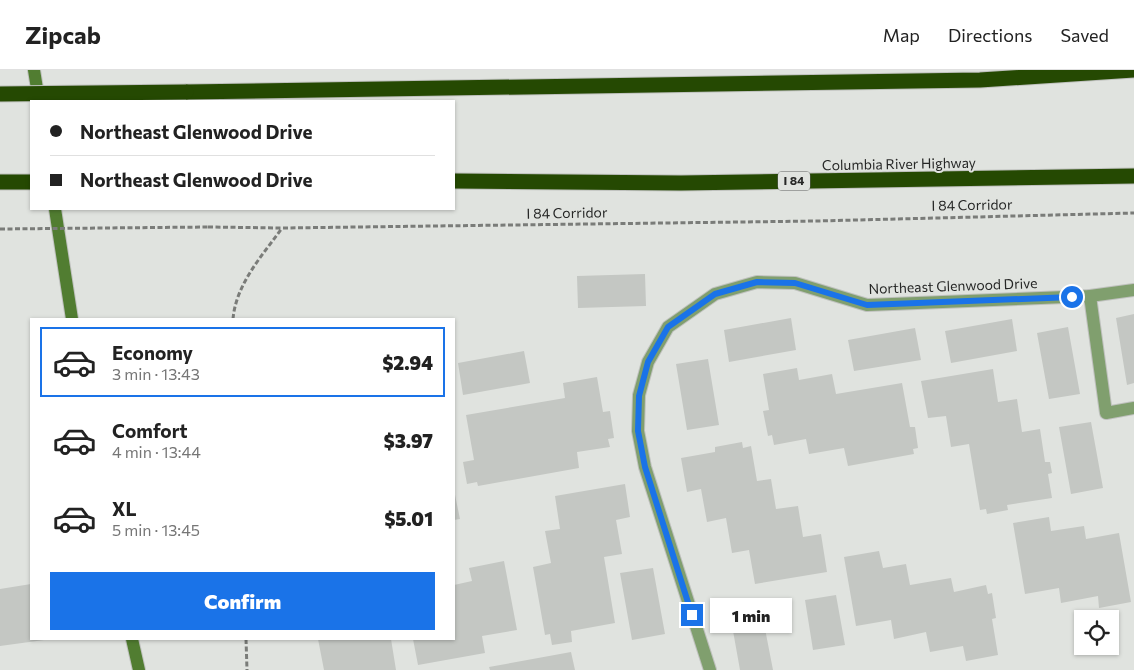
<!DOCTYPE html>
<html lang="en">
<head>
<meta charset="utf-8">
<style>
	:root { --surface:#fff; --page:#f2f2f2; --text:#222; --muted:#767676; --line:#e0e0e0; --accent:#1a73e8 }
	body { margin:0; font-family:Commissioner,sans-serif; background:var(--page); color:var(--text); height:100vh; display:flex; flex-direction:column; font-size:19px; white-space:nowrap }
	* { box-sizing:border-box; margin:0 }
	p { font-size:16px; color:var(--muted) }
	.icon { flex:none; width:28px; height:28px; fill:none; stroke:currentColor; stroke-width:2; stroke-linecap:round; stroke-linejoin:round }
	.map { position:relative; flex:1; overflow:hidden }
	.details { position:absolute; left:30px; top:248px; width:425px; height:322px; display:flex; flex-direction:column; background:var(--surface); border-radius:0px; box-shadow:0 1px 4px #0004 }
	.details>* { flex:none }
	.guide { position:absolute; left:30px; top:30px; width:425px; height:110px; border-radius:0px; box-shadow:0 1px 4px #0004; display:grid; align-content:center; height:110px; padding:0 20px; background:var(--surface) }
	.buttons { position:absolute; left:1074px; top:540px; display:grid; gap:10px }
	.buttons a { display:grid; place-items:center; width:45px; height:45px; border-radius:0px; background:var(--surface); box-shadow:0 1px 4px #0004; font-size:25px }
	.end { position:absolute; width:22px; height:22px; margin:-11px; border:6px solid #1a73e8; background:#fff; box-shadow:0 0 0 2px #fff }
	.from { border-radius:50% }
	.bubble { position:absolute; height:35px; border-radius:0px; background:var(--surface); box-shadow:0 1px 4px #0004; font-size:16px; font-weight:800; line-height:35px; text-align:center }
	.guide b { display:flex; align-items:center; gap:18px; height:48px; font-size:19px }
	.guide b+b { border-top:1px solid var(--line) }
	.guide i { width:12px; height:12px; background:var(--text) }
	ul { padding:9px 0 0; list-style:none }
	li { display:flex; align-items:center; gap:15px; height:70px; margin:0 10px 8px; padding:0 10px; border:2px solid transparent; border-radius:0px }
	li div { flex:1 }
	li b { display:block; font-size:19px }
	li em { font-style:normal; font-weight:800 }
	li.selected { border-color:var(--accent) }
	li>.icon { width:45px; height:45px; stroke-width:1.5 }
	.primary-button { display:flex; gap:10px; margin-top:auto; padding:10px 20px }
	.primary-button a { flex:1; height:58px; border-radius:0px; background:var(--accent); color:#fff; font-size:20px; font-weight:800; line-height:58px; text-align:center }
	header { display:flex; align-items:center; gap:30px; box-sizing:border-box; height:70px; padding:0 25px; background:var(--surface); border-bottom:1px solid var(--line) }
	header strong { font-size:24px }
	nav { display:flex; gap:28px; margin-inline-start:auto; font-size:18px }
	.map>svg:first-child { display:block }
	.building { fill:#c4c7c3 }
	.lines { fill:none; stroke-linecap:round; stroke-linejoin:round }
	.lane-casing { stroke:#bfc1be; stroke-width:14 }
	.street-casing { stroke:#bfc1be; stroke-width:14 }
	.secondary-casing { stroke:#bfc1be; stroke-width:14 }
	.highway-casing { stroke:#bfc1be; stroke-width:17 }
	.path { stroke:#7a7c79; stroke-width:3; stroke-dasharray:5 2.5; stroke-linecap:butt }
	.lane { stroke:#809f6e; stroke-width:12 }
	.street { stroke:#809f6e; stroke-width:12 }
	.secondary { stroke:#517d31; stroke-width:12 }
	.highway { stroke:#254902; stroke-width:15 }
	.highway-bridge-casing { stroke:#bfc1be; stroke-width:17; stroke-linecap:butt }
	.path-bridge { stroke:#7a7c79; stroke-width:3; stroke-dasharray:5 2.5; stroke-linecap:butt }
	.highway-bridge { stroke:#254902; stroke-width:15 }
	.route { stroke:#1a73e8; stroke-width:6 }
	.labels { text-anchor:middle; stroke-width:4; stroke-linejoin:round; paint-order:stroke }
	.shield { fill:#e0e3df; stroke:#5e5f5e; stroke-width:1 }
	.shield-label { font-size:12px; font-weight:bold; fill:#262726 }
	.street-label { font-size:14px; fill:#262726; stroke:#e0e3df }
</style>
</head>
<body>
<header>
<strong>Zipcab</strong>
<nav><a>Map</a><a>Directions</a><a>Saved</a></nav>
</header>
<div class="map">
<svg width="1134" height="600" viewBox="0 0 1134 600">
	<rect width="100%" height="100%" fill="#e0e3df"/>
	<path class="building" d="M645 204 646 236 578 238 577 206Z
		M1134 244V313L1127 315 1116 248Z
		M791 248 796 280 729 292 724 260Z
		M1012 249 1017 281 951 293 945 261Z
		M1068 257 1080 324 1049 329 1037 263Z
		M915 258 921 290 854 301 848 270Z
		M524 281 530 313 463 325 458 293Z
		M708 289 719 355 687 360 676 294Z
		M797 298 799 310 832 304 836 324 902 313 910 357H915L918 378 913 379 914 384 848 396 844 378 809 384 806 369 774 375 772 365 768 366 763 341 769 340 763 304Z
		M993 299 998 332 1017 329 1022 362 1040 359 1045 392H1050L1052 403 1048 404 1052 428 1007 435 1008 440 987 444 986 439 980 440 969 374 951 377 946 346 928 348 921 311Z
		M597 307 603 342 610 341 614 368 608 369 610 377 577 382 579 398 478 416 477 412 467 414 463 392 474 390 466 345 565 328 563 313Z
		M1091 352 1103 418 1071 424 1059 357Z
		M742 372 743 378 751 376 757 411 771 409 776 439 798 436 803 467 821 464 827 502 755 514 749 480 732 483 726 448 707 452 701 419 687 422 681 388 715 382V377Z
		M625 414 630 447 616 450 622 484 604 487 615 553 571 561 572 572 552 575 550 564 545 565 533 497 551 493 545 461 560 459 555 426Z
		M454 420 460 449 454 450Z
		M1049 447 1051 461 1084 456 1086 469 1119 463 1131 532 1099 538 1098 526 1061 533 1059 518 1025 524 1013 453Z
		M879 481 883 498 906 494 910 515 951 508 954 522 986 515 988 524 992 523 996 548 992 549 998 585 966 591 963 576 930 582 926 562 894 569 891 550 856 556 844 487Z
		M504 491 517 560 482 566 485 583 418 595 413 569H454V515L472 511 469 498Z
		M653 498 665 564 632 570 620 503Z
		M31 514V569L44 570 0 576V519Z
		M836 525 845 575 813 580 805 530Z
		M761 538 773 600H740L730 544Z
		M318 569H391L396 600H324Z
		M571 582 575 600H490L489 597Z"/>
	<g class="lines">
		<g class="lane-casing">
			<path id="lane" d="M1090 226 1106 343 1134 338"/>
		</g>
		<g class="street-casing">
			<path id="street" d="M710 600 645 397 638 361 639 325 648 292 668 257 715 224 757 212 795 213 867 235 1090 226 1134 220"/>
		</g>
		<g class="secondary-casing">
			<path id="secondary" d="M34 0 39 31
				M55 139 72 249
				M132 569 139 600"/>
		</g>
		<g class="highway-casing">
			<path id="highway" d="M186 22 980 10 1134 0
				M454 111 681 113 1134 106
				M0 112H31"/>
		</g>
		<path class="path" d="M208 157 282 158 817 151 1134 143
			M233 249C236 214 262 186 282 158
			M246 569 247 600"/>
		<use href="#lane" class="lane"/>
		<use href="#street" class="street"/>
		<use href="#secondary" class="secondary"/>
		<use href="#highway" class="highway"/>
		<g class="highway-bridge-casing">
			<path id="highway-bridge" d="M0 24 186 22"/>
		</g>
		<path class="path-bridge" d="M0 159 208 157"/>
		<use href="#highway-bridge" class="highway-bridge"/>
	</g>
	<g class="lines">
		<path class="route" d="M692 545 645 397 638 361 639 326 648 292 668 257 715 224 757 212 795 213 867 235 1072 227"/>
	</g>
	<g class="labels">
		<rect class="shield" x="778" y="101.5" width="32" height="19" rx="4"/>
		<g class="shield-label">
			<text x="794" y="115">I 84</text>
		</g>
		<g class="street-label">
			<text transform="translate(899 94) rotate(-1)" y="5">Columbia River Highway</text>
			<text transform="translate(972 135) rotate(-1)" y="5">I 84 Corridor</text>
			<text transform="translate(567 143) rotate(-1)" y="5">I 84 Corridor</text>
			<text transform="translate(953 216) rotate(-2)" y="5">Northeast Glenwood Drive</text>
		</g>
	</g>
</svg>
<div class="buttons">
<a><svg class="icon" aria-label="locate" viewBox="0 0 24 24"><circle cx="12" cy="12" r="6"/><path d="M12 2v4M12 18v4M2 12h4M18 12h4"/></svg></a>
</div>
<i class="end from" style="left:1072px;top:227px"></i>
<i class="end" style="left:692px;top:545px"></i>
<div class="bubble" style="left:710px;top:528px;width:82px">1 min</div>
<div class="guide">
<b><i class="from"></i>Northeast Glenwood Drive</b>
<b><i></i>Northeast Glenwood Drive</b>
</div>
<section class="details">
<ul>
<li class="selected"><svg class="icon" aria-label="car" viewBox="0 0 24 24"><path d="M5 17H2v-5l4-1 3-4h7l3 4 3 1v5h-3M9 17h6M6 11h13"/><circle cx="7" cy="17" r="2"/><circle cx="17" cy="17" r="2"/></svg><div><b>Economy</b><p>3 min · 13:43</p></div><em>$2.94</em></li>
<li><svg class="icon" aria-label="car" viewBox="0 0 24 24"><path d="M5 17H2v-5l4-1 3-4h7l3 4 3 1v5h-3M9 17h6M6 11h13"/><circle cx="7" cy="17" r="2"/><circle cx="17" cy="17" r="2"/></svg><div><b>Comfort</b><p>4 min · 13:44</p></div><em>$3.97</em></li>
<li><svg class="icon" aria-label="car" viewBox="0 0 24 24"><path d="M5 17H2v-5l4-1 3-4h7l3 4 3 1v5h-3M9 17h6M6 11h13"/><circle cx="7" cy="17" r="2"/><circle cx="17" cy="17" r="2"/></svg><div><b>XL</b><p>5 min · 13:45</p></div><em>$5.01</em></li>
</ul>
<div class="primary-button"><a>Confirm</a></div>
</section>
</div>
</body>
</html>
